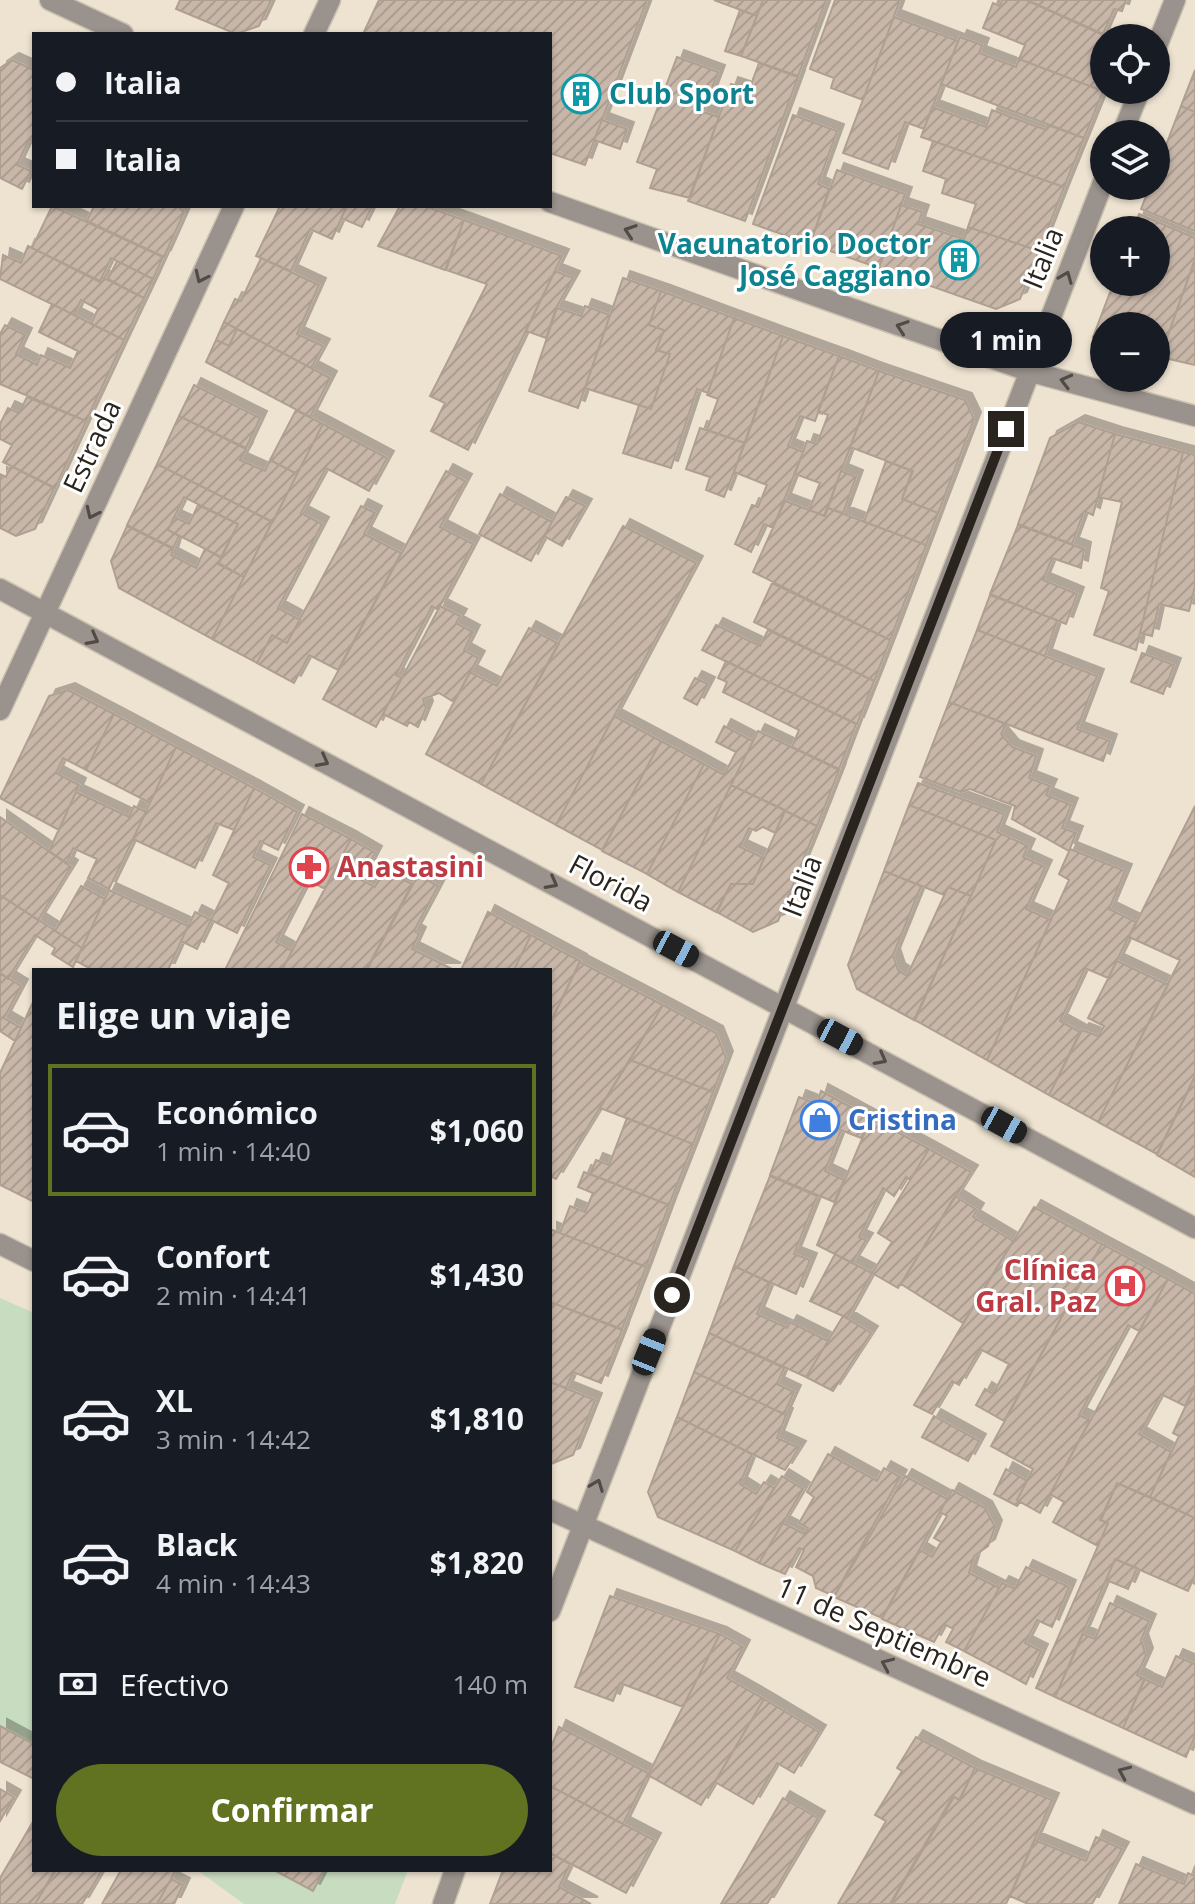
<!DOCTYPE html>
<html lang="es">
<head>
<meta charset="utf-8">
<style>
	:root { --surface:#171b24; --page:#242831; --text:#f1f3f6; --muted:#9ea1a6; --line:#363941; --accent:#617220 }
	body { margin:0; font-family:"Open Sans",sans-serif; background:var(--page); color:var(--text); height:100vh; display:flex; flex-direction:column; font-size:30px; white-space:nowrap }
	* { box-sizing:border-box; margin:0 }
	p { font-size:26px; color:var(--muted) }
	.icon { flex:none; width:44px; height:44px; fill:none; stroke:currentColor; stroke-width:2; stroke-linecap:round; stroke-linejoin:round }
	.map { position:relative; flex:1; overflow:hidden }
	.sheet { position:absolute; left:32px; top:968px; width:520px; height:904px; display:flex; flex-direction:column; background:var(--surface); border-radius:0px; box-shadow:0 2px 6px #0004 }
	.sheet>* { flex:none }
	.banner { position:absolute; left:32px; top:32px; width:520px; height:176px; border-radius:0px; box-shadow:0 2px 6px #0004; display:grid; align-content:center; height:176px; padding:0 24px; background:var(--surface) }
	.controls { position:absolute; left:1090px; top:24px; display:grid; gap:16px }
	.controls a { display:grid; place-items:center; width:80px; height:80px; border-radius:50%; background:var(--surface); box-shadow:0 2px 6px #0004; font-size:40px }
	.end { position:absolute; width:36px; height:36px; margin:-18px; border:10px solid #29251e; background:#fff; box-shadow:0 0 0 4px #fff }
	.from { border-radius:50% }
	.bubble { position:absolute; height:56px; border-radius:28px; background:var(--surface); box-shadow:0 2px 6px #0004; font-size:26px; font-weight:700; line-height:56px; text-align:center }
	.car { position:absolute; width:24px; height:48px; margin:-24px -12px; border-radius:10px; box-shadow:0 0 6px 2px #0007; background:linear-gradient(#222 24%,#8ab4d8 0 40%,#222 0 76%,#8ab4d8 0 86%,#222 0) }
	.banner b { display:flex; align-items:center; gap:28px; height:76px; font-size:30px }
	.banner b+b { border-top:2px solid var(--line) }
	.banner i { width:20px; height:20px; background:var(--text) }
	ul { padding:0; list-style:none }
	li { display:flex; align-items:center; gap:24px; height:132px; margin:0 16px 12px; padding:0 8px; border:4px solid transparent; border-radius:0px }
	li div { flex:1 }
	li b { display:block; font-size:30px }
	li em { font-style:normal; font-weight:700 }
	li.selected { border-color:var(--accent) }
	li>.icon { width:72px; height:72px; stroke-width:1.5 }
	h2 { padding:0 24px; font-size:36px; line-height:96px }
	.pay { display:flex; align-items:center; gap:20px; height:88px; padding:0 24px; font-size:30px }
	.pay p { margin-inline-start:auto }
	.primary-button { display:flex; gap:16px; margin-top:auto; padding:16px 24px }
	.primary-button a { flex:1; height:92px; border-radius:48px; background:var(--accent); color:#fff; font-size:32px; font-weight:700; line-height:92px; text-align:center }
	.map>svg:first-child { display:block }
	.green { fill:#c8dcc0 }
	.building { fill:url(#building-hatch); stroke:#af9f91; stroke-width:2; filter:url(#shadow) }
	.lines { fill:none; stroke-linecap:round; stroke-linejoin:round }
	.minor-casing { stroke:#cbc1b1; stroke-width:23 }
	.minor { stroke:#9a928c; stroke-width:20 }
	.oneway { stroke:#514b44 }
	.route { stroke:#29251e; stroke-width:10 }
	.labels { text-anchor:middle; stroke-width:6; stroke-linejoin:round; paint-order:stroke }
	.culture-label { font-size:28px; font-weight:bold; fill:#0d838f; stroke:#fff; text-anchor:start }
	.street-label { font-size:28px; fill:#29251e; stroke:#fff }
	.health-label { font-size:28px; font-weight:bold; fill:#be3a42; stroke:#fff; text-anchor:start }
	.shop-label { font-size:28px; font-weight:bold; fill:#366cbe; stroke:#fff; text-anchor:start }
</style>
</head>
<body>
<div class="map">
<svg width="1195" height="1904" viewBox="0 0 1195 1904">
	<defs>
		<pattern id="building-hatch" width="6" height="6" patternUnits="userSpaceOnUse" patternTransform="scale(2)"><rect width="6" height="6" fill="#c8b7a9"/><path d="M-1 1l2-2M0 6l6-6M5 7l2-2" fill="none" stroke="#ac9d91"/></pattern>
		<filter id="shadow"><feDropShadow dx="7" dy="-7" stdDeviation="0" flood-color="#0004"/></filter>
	</defs>
	<rect width="100%" height="100%" fill="#eee3d1"/>
	<path class="green" d="M0 1298 34 1313V1779L0 1762Z
		M197 1870H408L395 1904H244Z"/>
	<path class="building" d="M180 0H271L259 26 236 34 176 9Z
		M379 0H647L585 165 550 153V34H363Z
		M714 0H763L757 16Z
		M763 0H826L798 76 741 56Z
		M835 0H900L863 100 831 88 834 78 810 69Z
		M1002 0H1026L1110 38H1104L1103 91 1019 59 1025 45 983 28 993 3 1000 6Z
		M1027 0H1126L1122 11 1114 9 1103 34Z
		M740 10 757 16 741 56 725 51Z
		M894 17 958 41 924 129 905 122 888 169 843 153Z
		M960 37 982 45 979 53 1016 67 1019 59 1103 91 1084 138 941 84Z
		M677 57 718 72 703 112 719 117 690 198 650 188 657 169 637 162Z
		M12 60 34 70V141L29 139 17 165 31 171 22 189 0 178V68Z
		M759 63 798 77 745 221 688 201 731 84 749 90Z
		M1195 70V112L1181 106Z
		M1181 106 1195 112V231L1141 209 1150 186H1156V171Z
		M932 107 986 127 992 110 1046 130 1048 125 1084 138 1064 187 921 137Z
		M793 115 837 131 818 184 829 189 810 244 753 224Z
		M602 120 627 129 620 149 594 140Z
		M933 141 1064 187 1039 251 968 227 976 204 942 193 946 179 923 171Z
		M837 170 905 194 879 268 810 244Z
		M901 205 922 212 918 224 964 239 968 227 1039 251 1020 299 996 309 879 268Z
		M52 206 163 257 153 279 111 258 100 281 32 248Z
		M94 206H177L184 212 164 257 87 221Z
		M280 206H347L332 239 310 229 291 271 256 256Z
		M347 206H372L362 227 341 218Z
		M400 206H425L464 220 445 270 378 246Z
		M1139 214 1195 238V259L1160 357 1156 355V326H1104V340L1093 337 1114 282H1156V230H1133Z
		M464 220 562 256 468 450 431 431 445 403 430 396 487 284 446 270Z
		M28 246 100 282 102 277 144 298 124 340 91 324 98 309 81 300 74 315 0 279 3 255 21 263Z
		M261 258 319 285 297 334 323 346 311 368 224 322 235 299 241 301Z
		M1195 260V365L1160 357Z
		M117 261 153 279 144 298 108 279Z
		M555 271 573 278 556 308 546 338 526 331Z
		M623 278 661 291 649 325 664 330 656 350 670 354 651 409 585 388Z
		M661 291 734 318 708 393 697 389 671 468 623 453 639 405 651 409 670 354 656 350 664 330 649 325Z
		M52 304 124 340 86 421 0 384V334L5 325 25 335 16 354 37 365 41 355 70 368 78 351 39 332Z
		M585 306 610 315 578 408 529 391 557 308 581 316Z
		M734 318 783 336 745 443 707 430 718 399 707 395Z
		M224 322 237 329 229 346 216 340Z
		M237 329 330 378 310 417 206 362 216 340 229 346Z
		M783 336 839 356 815 421 800 416 788 446 803 452 773 528 764 524 751 552 735 544 752 505 758 507 767 485 734 472Z
		M839 356 879 371 824 516 809 510 820 483 795 474 807 441 817 444 828 415 818 411Z
		M879 371 965 400 974 419 938 513 902 499 913 471 850 447Z
		M194 385 260 418 246 448 179 416Z
		M27 397 86 421 55 488 3 462 12 445 0 439V424L8 408 19 413Z
		M296 410 323 424 297 474 270 460Z
		M179 416 246 449 240 460 265 471 270 460 297 474 273 522 157 464Z
		M1078 422 1115 434 1093 515 1084 511 1072 544 1018 524 1050 438Z
		M323 424 387 458 369 491 326 468 301 513 322 524 278 608 300 620 287 643 272 635 257 663 212 639Z
		M700 428 745 443 724 497 706 490 710 477 686 469Z
		M1115 434 1183 452 1136 650 1094 635 1109 591 1101 588 1122 502 1098 497Z
		M1183 452 1195 455V586L1189 611 1159 604 1152 636 1140 633Z
		M886 461 912 471 902 499 938 513 926 545 864 522Z
		M157 464 272 522 244 577 219 563 238 524 184 497 168 530 179 536 173 548 127 525Z
		M11 466 54 488 35 529 16 536 0 528V474L6 477Z
		M446 471 465 481 440 527 473 544 438 610 432 606 396 675 402 678 376 727 323 699Z
		M841 471 856 477 843 513 828 508Z
		M500 494 552 522 531 561 479 534Z
		M566 497 585 506 562 546 544 536Z
		M785 501 825 516 828 508 926 545 890 640 753 572Z
		M198 505 238 524 221 557 168 530 174 517 189 524Z
		M361 506 375 513 364 534 401 553 338 670 309 655 294 683 257 663 272 635 287 643Z
		M1018 525 1084 549 1081 568 1052 558 1043 580 1077 594 1066 624 990 594Z
		M127 526 173 549 171 555 196 568 205 549 221 558 218 564 244 577 212 639 119 588 111 561Z
		M623 526 696 563 556 825 481 784Z
		M772 583 890 640 874 681 754 622Z
		M990 595 1057 620 1045 656 977 630Z
		M440 606 460 616 456 623 473 632 464 650 478 658 454 702 439 693 423 699 426 708 418 727 409 722 407 726 383 714Z
		M716 625 760 646 768 630 874 681 857 724 702 650Z
		M529 628 559 644 481 784 426 754 470 672 497 686Z
		M977 630 1097 676 1077 729 1110 741 1103 761 949 702Z
		M1142 653 1174 665 1163 694 1131 682Z
		M726 661 856 724 839 769 792 747 799 730 723 692 727 682 718 678Z
		M695 678 708 684 697 705 684 698Z
		M68 690 114 714 86 770 63 758 56 773 79 785 59 830 0 798 49 696Z
		M949 702 1006 724 1001 734 1012 747 1036 756 1029 778 1050 786 1046 795 1071 805 1062 828 1076 833 1069 851 1012 819 1015 806 970 789 961 792 920 777Z
		M114 714 176 747 150 803 86 770Z
		M614 716 661 741 602 850 556 825Z
		M724 726 753 741 678 892 647 874 704 764 724 775 736 752 716 742Z
		M758 731 839 770 817 826 731 785Z
		M661 741 704 764 647 874 602 851Z
		M176 747 254 788 234 830 216 823 195 868 133 839Z
		M918 783 1004 814 997 832 1028 846 1023 857 1045 867 1026 909 1051 920 987 1060 915 1020 996 840 909 805Z
		M731 785 785 810 775 833 763 827 756 831 749 828 740 847 764 858 753 884H731L716 912 678 892Z
		M254 788 297 812 278 850 260 841 253 857 270 865 237 933 211 920 229 883 213 875Z
		M76 792 129 817 134 806 146 812 109 889 88 878 97 859 73 848 67 863 49 851Z
		M909 805 996 840 971 896 948 887 944 895 884 871Z
		M1195 806V1076L1157 1154 1098 1122 1180 960 1129 937Z
		M785 811 817 826 778 921 753 932 717 912 731 884H753Z
		M302 814 351 839 325 889 308 880 276 942 292 951 282 970H225Z
		M0 817 71 867 38 920 0 895Z
		M351 839 375 853 361 880 375 887 384 870 412 884 366 970H282Z
		M1070 849 1125 871 1109 909 1136 922 1108 978 1085 968 1060 1021 1080 1032 1049 1095 987 1060 1069 880 1059 874Z
		M884 871 921 886 893 955 898 970 907 976 948 887 971 896 914 1020 857 989 848 965Z
		M418 875 438 886 414 931 419 934 412 949 454 970H367Z
		M81 886 105 899 82 948 55 931Z
		M109 890 188 926 168 970H93L76 961Z
		M0 895 82 948 73 967 52 954 55 948 35 935 8 979 0 973Z
		M195 912 211 920 197 949 181 941Z
		M488 912 531 935 514 970H461Z
		M531 935 580 961 550 1023V970H514Z
		M1117 961 1168 985 1098 1122 1049 1095 1082 1030 1098 1036 1104 1026 1088 1018Z
		M580 962 663 1005 556 1179 550 1176V1024Z
		M0 973 21 986 4 1018 21 1028 15 1041 0 1031Z
		M34 1000 33 1084 34 1202 0 1185V1073Z
		M663 1005 716 1033 726 1058 713 1092 630 1060Z
		M630 1060 713 1092 693 1144 600 1108Z
		M1195 1077V1177L1157 1155Z
		M821 1091 871 1118 861 1138 841 1130 825 1171 844 1180 834 1202 770 1175 799 1097 817 1104Z
		M627 1118 693 1144 669 1205 590 1174 596 1160 609 1165Z
		M871 1118 929 1149 910 1180 906 1177 894 1196 883 1188 859 1237 866 1240 852 1263 817 1245Z
		M929 1149 971 1172 898 1288 872 1273 892 1242 878 1233Z
		M584 1172 669 1205 646 1267 560 1233 570 1206 585 1212 593 1193 578 1187Z
		M770 1176 817 1196 794 1254 810 1260 796 1294 734 1266Z
		M955 1196 977 1210 973 1217 1013 1241 963 1323 901 1284Z
		M1034 1207 1102 1244 1004 1421 976 1405 985 1389 993 1394 1009 1364 980 1349 959 1385 952 1381 932 1414 914 1405Z
		M550 1229 646 1267 622 1329 550 1302Z
		M1102 1244 1168 1279 1139 1331 1128 1325 1079 1415 1090 1420 1040 1513 1017 1500 1033 1469 991 1446Z
		M835 1254 872 1273 847 1318 810 1301Z
		M734 1266 770 1283 757 1314 787 1328 790 1322 828 1341 806 1377 709 1333Z
		M1168 1279 1195 1294V1385L1185 1406 1161 1394 1139 1434 1171 1452 1150 1497 1117 1483 1100 1520 1108 1523 1098 1546 1053 1522 1064 1502 1050 1494Z
		M553 1303 622 1330 601 1383 573 1372 566 1388 550 1382V1311Z
		M843 1316 871 1333 833 1391 806 1377Z
		M709 1333 784 1368 777 1384 794 1392 784 1414 694 1372Z
		M694 1372 786 1415 777 1438 799 1448 785 1470 677 1417Z
		M550 1382 595 1400 573 1455 551 1464Z
		M1195 1386V1518L1150 1497 1179 1436 1173 1433Z
		M934 1416 979 1441 968 1461 922 1437Z
		M677 1417 752 1454 740 1484 756 1494 764 1482 774 1488 735 1551 658 1517 648 1492Z
		M828 1454 877 1481 884 1468 900 1477 834 1596 816 1588 813 1576 796 1567 804 1550 799 1548 785 1574 759 1563 783 1523 804 1534 808 1528 799 1523 814 1497 807 1492Z
		M1006 1469 1027 1481 1017 1500 1020 1502 1017 1506 994 1494Z
		M782 1476 803 1489 759 1563 735 1551Z
		M905 1476 947 1499 882 1618 834 1597Z
		M1117 1483 1195 1518V1575L1188 1591 1115 1559 1055 1697 1036 1688 1108 1523 1101 1520Z
		M952 1490 985 1508 995 1527 988 1546 974 1556 969 1573 999 1588 964 1651 946 1642 953 1629 944 1624 934 1642 882 1619 920 1550 932 1557 941 1542 934 1538 947 1516 940 1512Z
		M1115 1559 1137 1568 1128 1589 1106 1580Z
		M1026 1567 1069 1587 1052 1627 1037 1620 1025 1643 1041 1651 1026 1684 964 1651 1002 1583 1015 1589Z
		M610 1596 720 1634 683 1707 620 1683 613 1701 575 1687Z
		M1110 1603 1149 1621 1141 1640 1146 1655 1137 1675 1145 1679 1123 1728 1055 1697 1083 1634 1095 1639Z
		M720 1634 743 1647 727 1678 764 1699 701 1805 648 1775Z
		M1176 1656 1195 1664V1736L1186 1757 1123 1728 1144 1679 1162 1687Z
		M764 1699 819 1732 794 1773 777 1763 753 1804 715 1782Z
		M0 1726 34 1744V1779L0 1762Z
		M559 1727 648 1773 623 1824 550 1786V1750Z
		M916 1737 975 1768 959 1800 953 1796 890 1904H838L886 1821 875 1815 902 1771 897 1768Z
		M975 1768 1052 1800 1006 1904H891L954 1797 960 1800Z
		M550 1786 654 1840 626 1893 550 1853Z
		M0 1789 14 1797 0 1821Z
		M783 1798 818 1818 767 1904H721Z
		M34 1820V1870H55L35 1904H0V1878Z
		M1096 1837 1122 1849 1092 1904H1028L1010 1896 1035 1840 1086 1861Z
		M550 1853 570 1864 559 1887 591 1904H490L503 1870H550Z
		M1136 1864 1184 1884 1188 1873 1195 1876V1904H1119Z
		M56 1870H102L82 1904H35Z
		M121 1870H176L157 1904H102Z
		M274 1870H324L313 1891Z
		M171 1879 183 1885 174 1904H157Z"/>
	<g class="lines">
		<g class="minor-casing">
			<path id="minor" d="M50 0 123 34
				M314 34 330 0
				M1156 48 1175 0
				M1122 134 1140 90
				M550 202 1028 371 1195 416
				M0 589 1195 1228
				M0 710 234 206
				M0 1244 34 1261
				M550 1510 1195 1804
				M550 1611 1104 180
				M443 1904 455 1870"/>
		</g>
		<use href="#minor" class="minor"/>
	</g>
	<defs><path id="oneway-chevron" d="M-2-3.5L2.5 0L-2 3.5" fill="none" stroke-width="1.6" stroke-linecap="round" stroke-linejoin="round" transform="scale(2)"/></defs>
	<g class="oneway">
		<use href="#oneway-chevron" transform="translate(630 231) rotate(-161)"/>
		<use href="#oneway-chevron" transform="translate(201 277) rotate(115)"/>
		<use href="#oneway-chevron" transform="translate(1066 277) rotate(-68)"/>
		<use href="#oneway-chevron" transform="translate(902 327) rotate(-161)"/>
		<use href="#oneway-chevron" transform="translate(1066 381) rotate(-165)"/>
		<use href="#oneway-chevron" transform="translate(92 513) rotate(115)"/>
		<use href="#oneway-chevron" transform="translate(93 639) rotate(28)"/>
		<use href="#oneway-chevron" transform="translate(323 761) rotate(28)"/>
		<use href="#oneway-chevron" transform="translate(552 883) rotate(28)"/>
		<use href="#oneway-chevron" transform="translate(881 1059) rotate(28)"/>
		<use href="#oneway-chevron" transform="translate(597 1485) rotate(-69)"/>
		<use href="#oneway-chevron" transform="translate(887 1664) rotate(-156)"/>
		<use href="#oneway-chevron" transform="translate(1124 1772) rotate(-156)"/>
	</g>
	<g class="lines">
		<path class="route" d="M672 1295 1006 429"/>
	</g>
	<defs>
		<g id="building-ring" transform="scale(2)"><circle r="9.5" fill="#fff" stroke="#0f9aa8" stroke-width="1.5"/><path d="M-4-6H4V6H1V3H-1V6H-4ZM-2.5-4.3h1.7v1.8h-1.7ZM.8-4.3h1.7v1.8H.8ZM-2.5-1h1.7V.8h-1.7ZM.8-1h1.7V.8H.8Z" fill="#0f9aa8"/></g>
		<g id="pharmacy-ring" transform="scale(2)"><circle r="9.5" fill="#fff" stroke="#e0444e" stroke-width="1.5"/><path d="M-2-6h4v4h4v4h-4v4h-4v-4h-4v-4h4Z" fill="#e0444e"/></g>
		<g id="shop-ring" transform="scale(2)"><circle r="9.5" fill="#fff" stroke="#3f7fe0" stroke-width="1.5"/><path d="M-5-2.5h2.3a2.7 3.5 0 0 1 5.4 0H5L5.5 6h-11ZM-1.5-2.5h3a1.5 2.3 0 0 0-3 0Z" fill="#3f7fe0"/></g>
		<g id="hospital-ring" transform="scale(2)"><circle r="9.5" fill="#fff" stroke="#e0444e" stroke-width="1.5"/><path d="M-5-5h3v3.5h4V-5h3V5h-3V1.5h-4V5h-3Z" fill="#e0444e"/></g>
	</defs>
	<g fill-rule="evenodd">
		<use href="#building-ring" x="581" y="94"/>
		<use href="#building-ring" x="959" y="260"/>
		<use href="#pharmacy-ring" x="309" y="867"/>
		<use href="#shop-ring" x="820" y="1120"/>
		<use href="#hospital-ring" x="1125" y="1286"/>
	</g>
	<g class="labels">
		<g class="culture-label">
			<text x="609" y="104">Club Sport</text>
			<text x="931" y="254" text-anchor="end">Vacunatorio Doctor<tspan x="931" dy="32">José Caggiano</tspan></text>
		</g>
		<g class="street-label">
			<text transform="translate(1043 258) rotate(-68)" y="10">Italia</text>
			<text transform="translate(92 446) rotate(-65)" y="10">Estrada</text>
			<text transform="translate(611 883) rotate(28)" y="10">Florida</text>
			<text transform="translate(802 886) rotate(-69)" y="10">Italia</text>
			<text transform="translate(884 1632) rotate(24)" y="10">11 de Septiembre</text>
		</g>
		<g class="health-label">
			<text x="337" y="877">Anastasini</text>
			<text x="1097" y="1280" text-anchor="end">Clínica<tspan x="1097" dy="32">Gral. Paz</tspan></text>
		</g>
		<g class="shop-label">
			<text x="848" y="1130">Cristina</text>
		</g>
	</g>
</svg>
<div class="controls">
<a><svg class="icon" aria-label="locate" viewBox="0 0 24 24"><circle cx="12" cy="12" r="6"/><path d="M12 2v4M12 18v4M2 12h4M18 12h4"/></svg></a>
<a><svg class="icon" aria-label="layers" viewBox="0 0 24 24"><path d="M12 4l9 5-9 5-9-5zM3 14l9 5 9-5"/></svg></a>
<a>+</a>
<a>−</a>
</div>
<i class="end from" style="left:672px;top:1295px"></i>
<i class="end" style="left:1006px;top:429px"></i>
<div class="bubble" style="left:940px;top:312px;width:132px">1 min</div>
<i class="car" style="left:676px;top:949px;rotate:118deg"></i>
<i class="car" style="left:840px;top:1037px;rotate:118deg"></i>
<i class="car" style="left:1004px;top:1125px;rotate:119deg"></i>
<i class="car" style="left:649px;top:1352px;rotate:22deg"></i>
<div class="banner">
<b><i class="from"></i>Italia</b>
<b><i></i>Italia</b>
</div>
<section class="sheet">
<h2>Elige un viaje</h2>
<ul>
<li class="selected"><svg class="icon" aria-label="car" viewBox="0 0 24 24"><path d="M5 17H2v-5l4-1 3-4h7l3 4 3 1v5h-3M9 17h6M6 11h13"/><circle cx="7" cy="17" r="2"/><circle cx="17" cy="17" r="2"/></svg><div><b>Económico</b><p>1 min · 14:40</p></div><em>$1,060</em></li>
<li><svg class="icon" aria-label="car" viewBox="0 0 24 24"><path d="M5 17H2v-5l4-1 3-4h7l3 4 3 1v5h-3M9 17h6M6 11h13"/><circle cx="7" cy="17" r="2"/><circle cx="17" cy="17" r="2"/></svg><div><b>Confort</b><p>2 min · 14:41</p></div><em>$1,430</em></li>
<li><svg class="icon" aria-label="car" viewBox="0 0 24 24"><path d="M5 17H2v-5l4-1 3-4h7l3 4 3 1v5h-3M9 17h6M6 11h13"/><circle cx="7" cy="17" r="2"/><circle cx="17" cy="17" r="2"/></svg><div><b>XL</b><p>3 min · 14:42</p></div><em>$1,810</em></li>
<li><svg class="icon" aria-label="car" viewBox="0 0 24 24"><path d="M5 17H2v-5l4-1 3-4h7l3 4 3 1v5h-3M9 17h6M6 11h13"/><circle cx="7" cy="17" r="2"/><circle cx="17" cy="17" r="2"/></svg><div><b>Black</b><p>4 min · 14:43</p></div><em>$1,820</em></li>
</ul>
<div class="pay"><svg class="icon" aria-label="cash" viewBox="0 0 24 24"><path d="M3 7h18v10H3z"/><circle cx="12" cy="12" r="2"/></svg>Efectivo<p>140 m</p></div>
<div class="primary-button"><a>Confirmar</a></div>
</section>
</div>
</body>
</html>
